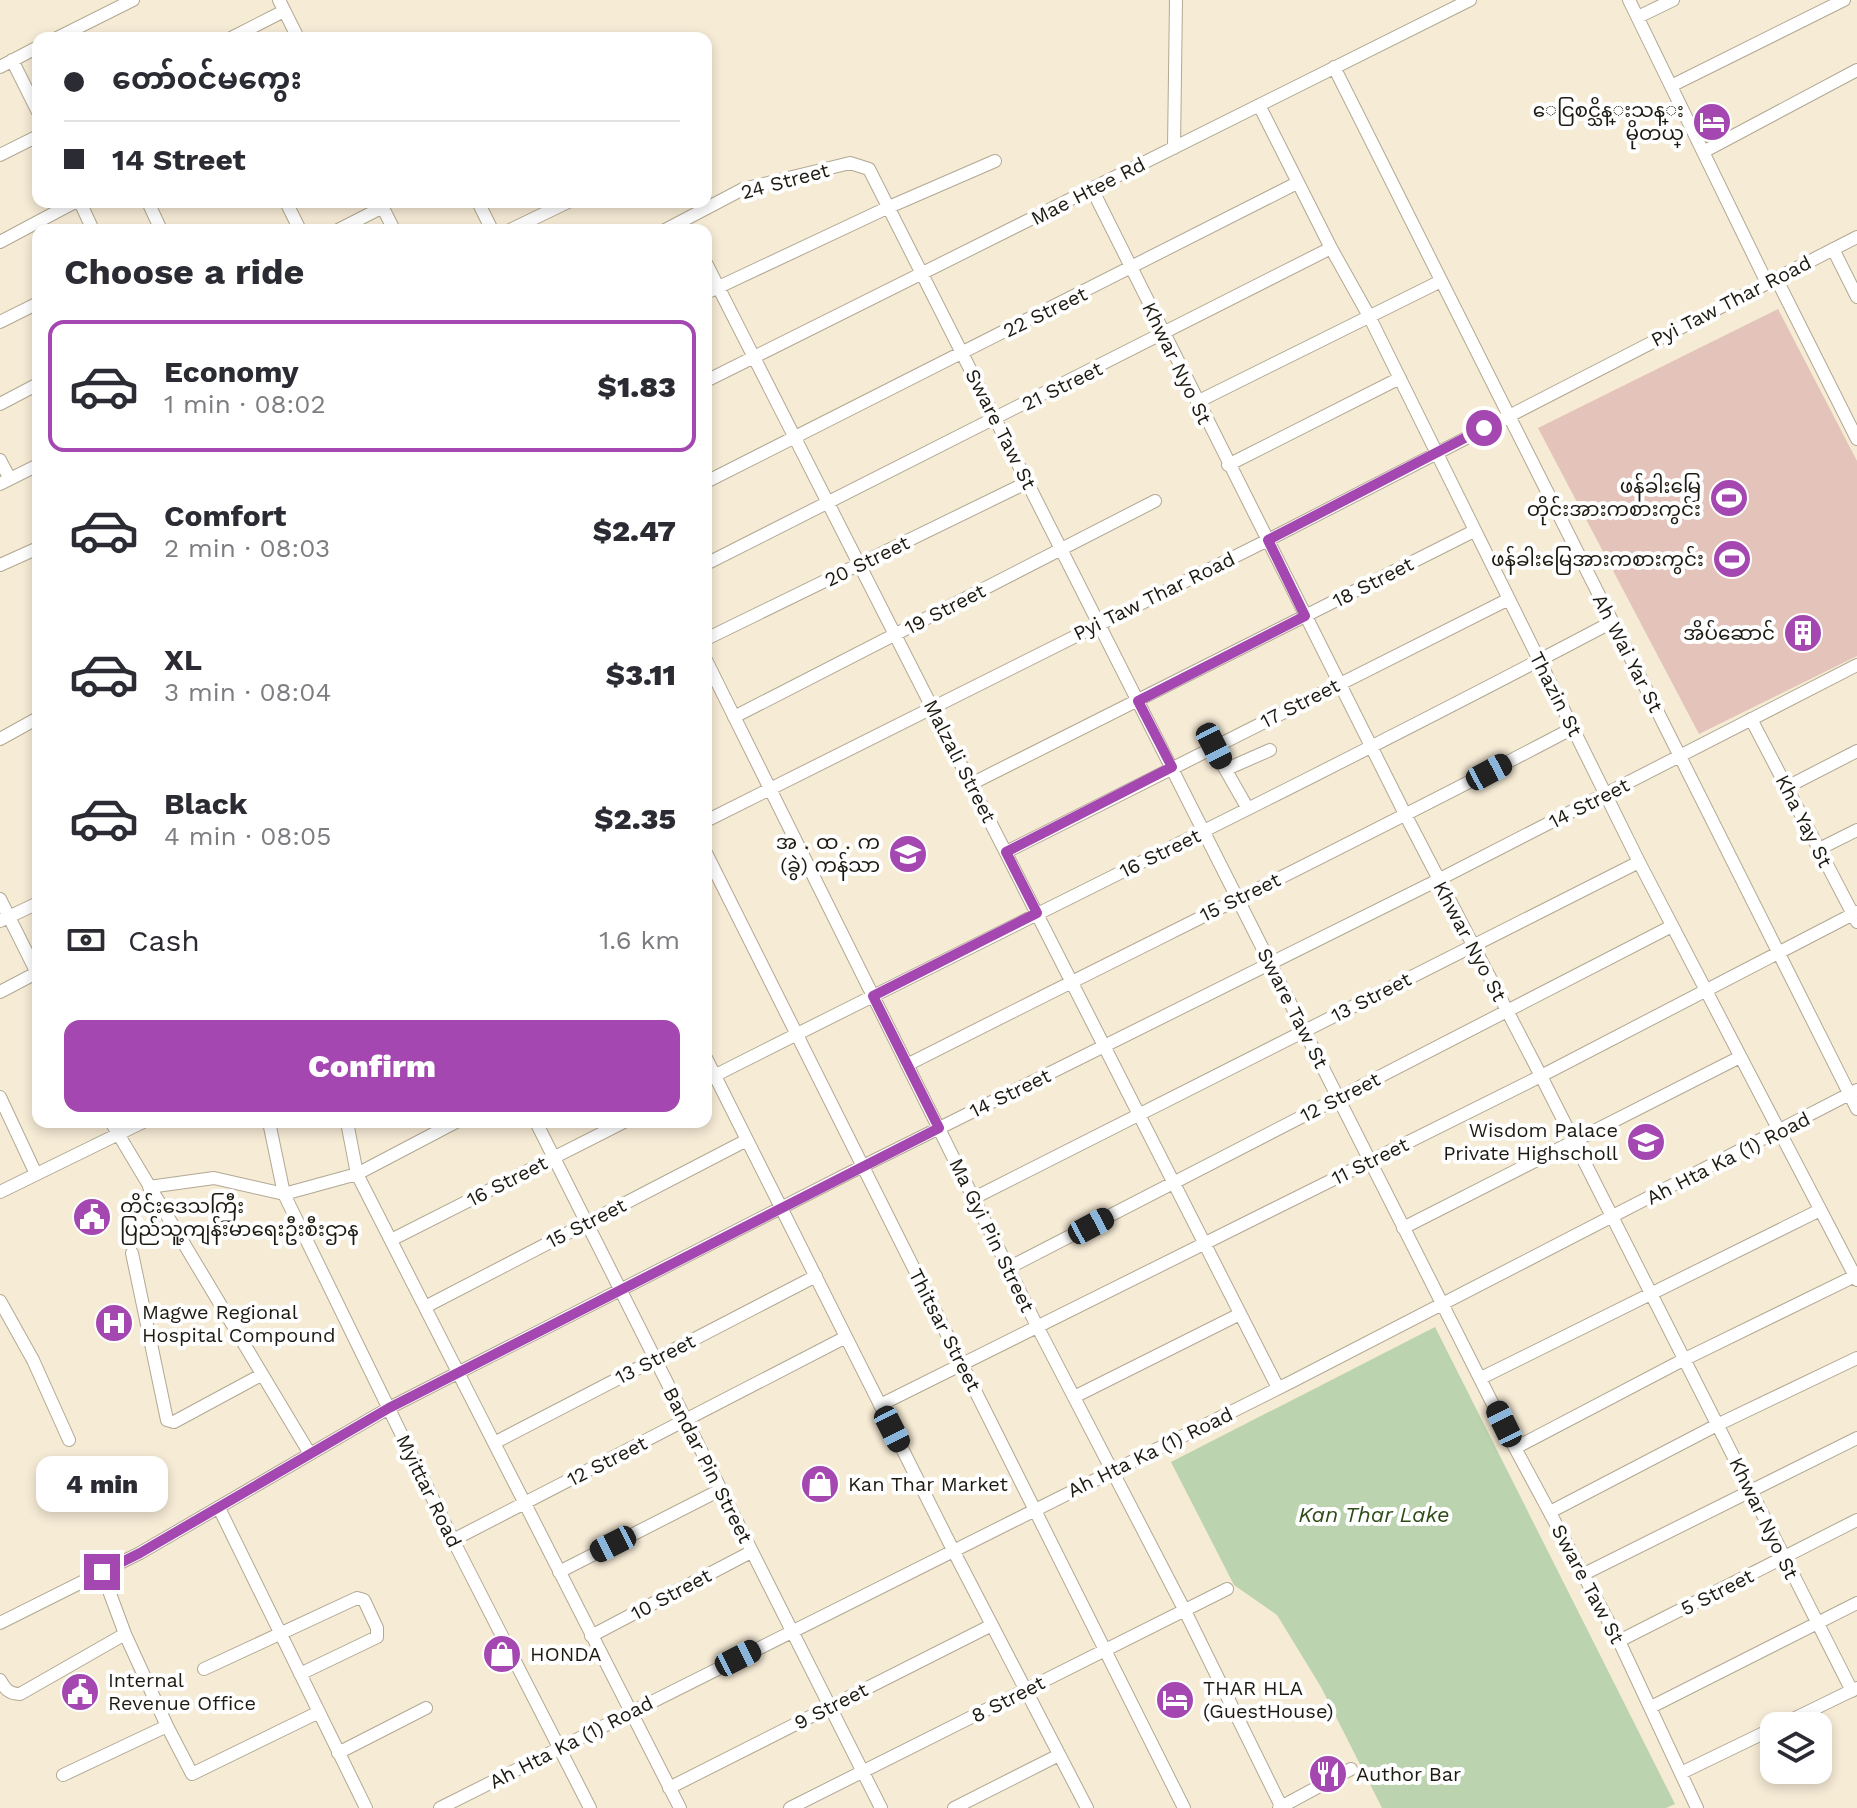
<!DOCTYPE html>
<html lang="en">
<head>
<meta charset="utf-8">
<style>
	:root { --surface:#fff; --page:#f7f7f7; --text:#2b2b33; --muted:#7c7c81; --line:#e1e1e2; --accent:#a447b1 }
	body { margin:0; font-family:"Work Sans","Noto Sans Myanmar",sans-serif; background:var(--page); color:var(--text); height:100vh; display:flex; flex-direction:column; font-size:30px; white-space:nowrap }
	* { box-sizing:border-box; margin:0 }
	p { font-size:26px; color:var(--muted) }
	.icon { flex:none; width:44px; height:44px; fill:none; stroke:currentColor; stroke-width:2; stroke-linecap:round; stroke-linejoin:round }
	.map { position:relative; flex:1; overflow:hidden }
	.drawer { position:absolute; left:32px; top:224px; width:680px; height:904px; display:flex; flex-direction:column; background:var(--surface); border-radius:16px; box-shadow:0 4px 12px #0003 }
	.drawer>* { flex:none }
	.guide { position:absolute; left:32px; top:32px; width:680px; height:176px; border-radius:16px; box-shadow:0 4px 12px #0003; display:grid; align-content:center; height:176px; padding:0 32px; background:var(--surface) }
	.buttons { position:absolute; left:1760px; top:1712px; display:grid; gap:16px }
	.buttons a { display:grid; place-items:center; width:72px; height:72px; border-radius:16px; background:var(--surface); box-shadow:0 4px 12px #0003; font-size:40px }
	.end { position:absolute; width:36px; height:36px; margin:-18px; border:10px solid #a447b1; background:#fff; box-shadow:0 0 0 4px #fff }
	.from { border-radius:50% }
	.bubble { position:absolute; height:56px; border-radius:16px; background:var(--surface); box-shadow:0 4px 12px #0003; font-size:26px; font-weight:800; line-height:56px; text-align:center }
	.car { position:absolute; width:24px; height:48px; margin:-24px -12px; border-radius:10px; box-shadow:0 0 6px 2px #0007; background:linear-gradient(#222 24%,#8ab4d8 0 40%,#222 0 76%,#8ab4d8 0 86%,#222 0) }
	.guide b { display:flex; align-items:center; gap:28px; height:76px; font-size:30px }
	.guide b+b { border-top:2px solid var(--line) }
	.guide i { width:20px; height:20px; background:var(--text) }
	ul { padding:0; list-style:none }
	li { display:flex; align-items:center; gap:24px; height:132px; margin:0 16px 12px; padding:0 16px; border:4px solid transparent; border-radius:16px }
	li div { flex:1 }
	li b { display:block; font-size:30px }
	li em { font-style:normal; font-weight:800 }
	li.active { border-color:var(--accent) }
	li>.icon { width:72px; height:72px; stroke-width:1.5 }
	h2 { padding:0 32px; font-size:36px; line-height:96px }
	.pay { display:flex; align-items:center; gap:20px; height:88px; padding:0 32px; font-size:30px }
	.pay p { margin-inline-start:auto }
	.button { display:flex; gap:16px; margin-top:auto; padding:16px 32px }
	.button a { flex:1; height:92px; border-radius:16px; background:var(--accent); color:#fff; font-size:32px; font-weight:800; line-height:92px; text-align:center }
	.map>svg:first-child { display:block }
	.green { fill:#e3c3ba }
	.water { fill:#bbd3ae }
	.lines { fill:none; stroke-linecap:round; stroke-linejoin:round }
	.minor-casing { stroke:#b2a893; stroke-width:14 }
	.minor { stroke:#fff; stroke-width:12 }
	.route { stroke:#a447b1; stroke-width:10 }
	.labels { text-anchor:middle; stroke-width:8; stroke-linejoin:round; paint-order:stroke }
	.poi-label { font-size:20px; fill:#1d1a12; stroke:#fff; text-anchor:start }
	.street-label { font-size:20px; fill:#1d1a12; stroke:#fff }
	.water-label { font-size:22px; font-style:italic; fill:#2e4c18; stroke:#fff }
</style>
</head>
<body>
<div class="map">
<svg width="1857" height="1808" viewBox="0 0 1857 1808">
	<rect width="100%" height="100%" fill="#f6ebd5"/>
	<path class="green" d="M1778 309 1857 461V656L1699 734 1538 428Z"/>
	<path class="water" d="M1435 1327 1675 1804 1666 1808H1382L1321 1687 1277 1615 1234 1585 1171 1462Z"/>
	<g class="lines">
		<g class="minor-casing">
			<path id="minor" d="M279 0 298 38
				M1629 0 1767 283
				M1638 17 1673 0
				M57 38 133 0
				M231 38 284 11
				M12 60 38 112
				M0 67 38 47
				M1334 67 1857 1109
				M1671 86 1844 0
				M1259 105 1331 248 1369 316 1639 862 1857 1280
				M1174 148 1176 0
				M1703 152 1857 70
				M0 155 38 136
				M1092 189 1406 816 1541 1076 1852 1691
				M80 202 93 230
				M148 202 161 230
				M286 202 300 230
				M380 202 394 230
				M478 202 492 230
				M338 230 383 207
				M510 230 568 202
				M665 230 743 189 850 163 869 169 1515 1448 1619 1641 1697 1808
				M0 242 75 202
				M1833 249 1857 297
				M706 263 1278 1388
				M1776 278 1857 439
				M706 293 889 207 995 161
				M0 322 38 303
				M706 381 1470 0
				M1197 402 1441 281
				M0 404 38 384
				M0 460 10 479
				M1228 465 1400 378
				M706 482 1297 183
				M0 484 38 465
				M706 564 1331 248
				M0 565 38 548
				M706 639 1028 482
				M706 660 1037 1326 1185 1611 1282 1808
				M734 717 1155 501
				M1751 719 1857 922
				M0 739 38 718
				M1214 746 1224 767 1229 768 1270 750
				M1224 767 1248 809
				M971 784 1474 531
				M1787 787 1857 751
				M706 821 1268 540 1857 237
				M1819 849 1857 830
				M1006 852 1509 599
				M706 853 1184 1808
				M0 899 38 975
				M0 921 38 903
				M0 992 38 972
				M706 1058 953 1550 1087 1808
				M907 1065C1129 952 1353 844 1573 728
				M706 1080C1008 927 1313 780 1612 622
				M0 1097 36 1174
				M111 1122 310 1454
				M269 1122 284 1194 453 1540 590 1808
				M347 1122 357 1174 680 1808
				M536 1122 881 1808
				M149 1187 214 1178 284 1194 357 1174 456 1122
				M0 1192 143 1122
				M974 1198 1639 862
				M1403 1228 1740 1057
				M391 1240 624 1122
				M132 1253 167 1420 174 1422 261 1375
				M1008 1268 1672 926
				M0 1301 33 1360 69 1440
				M425 1307 747 1140
				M1481 1378 1820 1210
				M1074 1397 1240 1314
				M880 1405 1541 1076 1857 912
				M494 1443 816 1276
				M1515 1448 1683 1360 1857 1275
				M219 1508 366 1808
				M1550 1512 1717 1425 1857 1358
				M453 1540 846 1337
				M102 1572 125 1634 167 1726 192 1774 319 1712
				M559 1572 720 1490
				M1584 1574 1857 1438
				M0 1623 140 1553 389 1408 863 1166 1438 880 1857 665
				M591 1636 751 1552
				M1619 1641 1857 1520
				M204 1669 357 1598 364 1600 377 1628V1637L300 1674
				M0 1680C5 1689 9 1694 20 1694L125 1634
				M1651 1707 1857 1603
				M1779 1726 1857 1688
				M338 1753 426 1708
				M1681 1773 1774 1728
				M63 1775 167 1726
				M669 1788 992 1625
				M440 1808 1291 1382 1857 1090
				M790 1808 1227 1589
				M954 1808 1059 1755
				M1279 1808 1351 1769"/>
		</g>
		<use href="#minor" class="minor"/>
	</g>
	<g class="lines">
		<path class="route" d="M102 1572 140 1553 389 1408 939 1128 873 996 1037 913 1006 852 1172 767 1138 701 1305 616 1268 540 1484 428"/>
	</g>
	<defs>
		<g id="hotel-disc" transform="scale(2)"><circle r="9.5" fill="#a447b1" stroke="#fff"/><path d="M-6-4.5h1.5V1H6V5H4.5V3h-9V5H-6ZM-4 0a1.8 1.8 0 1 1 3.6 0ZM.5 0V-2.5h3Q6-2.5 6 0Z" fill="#fff"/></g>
		<g id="stadium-disc" transform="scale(2)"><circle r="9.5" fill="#a447b1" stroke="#fff"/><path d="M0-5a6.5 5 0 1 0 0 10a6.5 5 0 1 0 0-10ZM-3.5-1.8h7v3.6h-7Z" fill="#fff"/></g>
		<g id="building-disc" transform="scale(2)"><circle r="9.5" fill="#a447b1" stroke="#fff"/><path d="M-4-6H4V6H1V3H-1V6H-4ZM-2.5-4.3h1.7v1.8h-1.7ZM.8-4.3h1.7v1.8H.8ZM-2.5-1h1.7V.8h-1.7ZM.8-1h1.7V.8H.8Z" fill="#fff"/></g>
		<g id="school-disc" transform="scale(2)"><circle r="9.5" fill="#a447b1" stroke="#fff"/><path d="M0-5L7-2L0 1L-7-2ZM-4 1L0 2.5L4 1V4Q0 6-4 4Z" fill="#fff"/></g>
		<g id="civic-disc" transform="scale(2)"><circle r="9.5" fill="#a447b1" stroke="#fff"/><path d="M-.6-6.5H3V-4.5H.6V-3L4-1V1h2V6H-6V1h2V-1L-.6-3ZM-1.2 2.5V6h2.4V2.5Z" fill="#fff"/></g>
		<g id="hospital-disc" transform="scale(2)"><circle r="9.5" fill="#a447b1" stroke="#fff"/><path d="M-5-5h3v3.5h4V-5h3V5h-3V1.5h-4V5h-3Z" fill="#fff"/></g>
		<g id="shop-disc" transform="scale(2)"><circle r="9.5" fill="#a447b1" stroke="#fff"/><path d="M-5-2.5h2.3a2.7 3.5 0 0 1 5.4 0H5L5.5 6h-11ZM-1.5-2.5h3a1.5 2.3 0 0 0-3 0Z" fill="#fff"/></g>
		<g id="restaurant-disc" transform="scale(2)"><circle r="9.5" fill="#a447b1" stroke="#fff"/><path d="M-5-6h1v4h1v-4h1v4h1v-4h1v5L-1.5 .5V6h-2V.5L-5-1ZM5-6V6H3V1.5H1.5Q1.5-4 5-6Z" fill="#fff"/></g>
	</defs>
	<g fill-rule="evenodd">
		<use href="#hotel-disc" x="1712" y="122"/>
		<use href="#stadium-disc" x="1729" y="498"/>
		<use href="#stadium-disc" x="1732" y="559"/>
		<use href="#building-disc" x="1803" y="633"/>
		<use href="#school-disc" x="908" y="854"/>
		<use href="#school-disc" x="1646" y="1142"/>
		<use href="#civic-disc" x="92" y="1217"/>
		<use href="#hospital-disc" x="114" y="1323"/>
		<use href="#shop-disc" x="820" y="1484"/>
		<use href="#shop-disc" x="502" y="1654"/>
		<use href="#civic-disc" x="80" y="1692"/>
		<use href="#hotel-disc" x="1175" y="1700"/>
		<use href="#restaurant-disc" x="1328" y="1774"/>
	</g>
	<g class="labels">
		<g class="poi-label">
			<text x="1684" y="117" text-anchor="end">ေငြစင္သိန္းသန္း<tspan x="1684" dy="23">မိုတယ္</tspan></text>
			<text x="1701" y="493" text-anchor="end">ဖန်ခါးမြေ<tspan x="1701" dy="23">တိုင်းအားကစားကွင်း</tspan></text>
			<text x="1704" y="566" text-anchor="end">ဖန်ခါးမြေအားကစားကွင်း</text>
			<text x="1775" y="640" text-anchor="end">အိပ်ဆောင်</text>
			<text x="880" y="849" text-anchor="end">အ . ထ . က<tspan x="880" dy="23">(ခွဲ) ကန်သာ</tspan></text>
			<text x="1618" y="1137" text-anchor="end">Wisdom Palace<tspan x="1618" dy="23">Private Highscholl</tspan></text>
			<text x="120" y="1213">တိုင်းဒေသကြီး<tspan x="120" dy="23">ပြည်သူ့ကျန်းမာရေးဦးစီးဌာန</tspan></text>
			<text x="142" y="1319">Magwe Regional<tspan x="142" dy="23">Hospital Compound</tspan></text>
			<text x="848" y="1491">Kan Thar Market</text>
			<text x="530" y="1661">HONDA</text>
			<text x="108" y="1687">Internal<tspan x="108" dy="23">Revenue Office</tspan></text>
			<text x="1203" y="1695">THAR HLA<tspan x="1203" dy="23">(GuestHouse)</tspan></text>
			<text x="1356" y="1781">Author Bar</text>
		</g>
		<g class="street-label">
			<text transform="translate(785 181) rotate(-15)" y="7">24 Street</text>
			<text transform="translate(1088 191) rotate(-27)" y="7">Mae Htee Rd</text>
			<text transform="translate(1731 301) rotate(-27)" y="7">Pyi Taw Thar Road</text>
			<text transform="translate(1045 312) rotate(-26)" y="7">22 Street</text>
			<text transform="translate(1177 363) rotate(64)" y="7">Khwar Nyo St</text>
			<text transform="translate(1062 386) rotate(-26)" y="7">21 Street</text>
			<text transform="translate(1001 429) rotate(63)" y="7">Sware Taw St</text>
			<text transform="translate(867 561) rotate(-26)" y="7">20 Street</text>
			<text transform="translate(1373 582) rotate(-27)" y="7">18 Street</text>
			<text transform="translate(1154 596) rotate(-26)" y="7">Pyi Taw Thar Road</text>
			<text transform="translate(945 609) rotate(-27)" y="7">19 Street</text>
			<text transform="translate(1628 653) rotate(63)" y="7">Ah Wai Yar St</text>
			<text transform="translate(1556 694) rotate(63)" y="7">Thazin St</text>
			<text transform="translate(1300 703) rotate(-27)" y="7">17 Street</text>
			<text transform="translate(960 761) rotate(63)" y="7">Malzali Street</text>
			<text transform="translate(1589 803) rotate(-27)" y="7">14 Street</text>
			<text transform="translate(1804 821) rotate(63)" y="7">Kha Yay St</text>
			<text transform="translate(1160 853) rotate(-26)" y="7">16 Street</text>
			<text transform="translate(1240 897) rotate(-26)" y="7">15 Street</text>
			<text transform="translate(1470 941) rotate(62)" y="7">Khwar Nyo St</text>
			<text transform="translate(1371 997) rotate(-27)" y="7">13 Street</text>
			<text transform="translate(1293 1008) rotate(63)" y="7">Sware Taw St</text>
			<text transform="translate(1010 1093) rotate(-26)" y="7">14 Street</text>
			<text transform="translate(1340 1097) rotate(-27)" y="7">12 Street</text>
			<text transform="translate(1728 1158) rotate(-27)" y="7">Ah Hta Ka (1) Road</text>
			<text transform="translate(1370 1161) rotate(-26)" y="7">11 Street</text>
			<text transform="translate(507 1181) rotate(-27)" y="7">16 Street</text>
			<text transform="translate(586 1223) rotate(-27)" y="7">15 Street</text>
			<text transform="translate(992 1235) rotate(64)" y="7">Ma Gyi Pin Street</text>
			<text transform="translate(945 1330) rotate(63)" y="7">Thitsar Street</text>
			<text transform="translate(655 1359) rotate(-27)" y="7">13 Street</text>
			<text transform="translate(1150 1452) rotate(-26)" y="7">Ah Hta Ka (1) Road</text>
			<text transform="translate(607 1461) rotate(-27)" y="7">12 Street</text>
			<text transform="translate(708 1465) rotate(63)" y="7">Bandar Pin Street</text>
			<text transform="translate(429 1491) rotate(64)" y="7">Myittar Road</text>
			<text transform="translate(1764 1518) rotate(64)" y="7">Khwar Nyo St</text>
			<text transform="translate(1588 1584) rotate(62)" y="7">Sware Taw St</text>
			<text transform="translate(1717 1592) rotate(-27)" y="7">5 Street</text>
			<text transform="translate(671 1594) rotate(-28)" y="7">10 Street</text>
			<text transform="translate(1008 1699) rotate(-27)" y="7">8 Street</text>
			<text transform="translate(831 1706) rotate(-27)" y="7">9 Street</text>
			<text transform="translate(571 1742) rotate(-27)" y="7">Ah Hta Ka (1) Road</text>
		</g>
		<g class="water-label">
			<text x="1374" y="1522">Kan Thar Lake</text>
		</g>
	</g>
</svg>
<div class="buttons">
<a><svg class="icon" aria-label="layers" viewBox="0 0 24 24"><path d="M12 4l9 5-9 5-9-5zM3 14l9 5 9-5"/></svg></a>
</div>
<i class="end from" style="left:1484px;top:428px"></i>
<i class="end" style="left:102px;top:1572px"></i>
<div class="bubble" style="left:36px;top:1456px;width:132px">4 min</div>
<i class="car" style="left:1214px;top:746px;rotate:153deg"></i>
<i class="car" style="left:1489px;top:772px;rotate:62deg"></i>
<i class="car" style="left:1091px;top:1226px;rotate:62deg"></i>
<i class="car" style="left:1504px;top:1424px;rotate:334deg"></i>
<i class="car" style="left:892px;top:1429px;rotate:153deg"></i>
<i class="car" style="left:613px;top:1544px;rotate:243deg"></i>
<i class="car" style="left:738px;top:1658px;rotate:63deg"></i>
<div class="guide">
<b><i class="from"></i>တော်ဝင်မကွေး</b>
<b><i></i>14 Street</b>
</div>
<section class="drawer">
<h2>Choose a ride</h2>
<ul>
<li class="active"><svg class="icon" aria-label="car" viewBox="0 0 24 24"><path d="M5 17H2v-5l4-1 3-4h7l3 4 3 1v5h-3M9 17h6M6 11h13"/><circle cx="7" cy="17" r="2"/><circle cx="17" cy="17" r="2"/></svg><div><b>Economy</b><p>1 min · 08:02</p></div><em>$1.83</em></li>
<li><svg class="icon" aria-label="car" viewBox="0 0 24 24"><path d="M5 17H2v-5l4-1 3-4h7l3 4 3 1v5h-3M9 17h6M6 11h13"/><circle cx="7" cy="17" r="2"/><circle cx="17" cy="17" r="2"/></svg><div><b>Comfort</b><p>2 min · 08:03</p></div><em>$2.47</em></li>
<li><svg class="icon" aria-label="car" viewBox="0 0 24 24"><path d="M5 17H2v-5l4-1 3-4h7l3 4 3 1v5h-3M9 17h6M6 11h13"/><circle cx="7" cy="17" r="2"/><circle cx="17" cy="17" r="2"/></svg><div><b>XL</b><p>3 min · 08:04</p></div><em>$3.11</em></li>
<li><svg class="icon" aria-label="car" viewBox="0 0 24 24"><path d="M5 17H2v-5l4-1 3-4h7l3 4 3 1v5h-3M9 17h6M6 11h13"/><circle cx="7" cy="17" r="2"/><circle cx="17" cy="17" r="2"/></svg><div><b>Black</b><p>4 min · 08:05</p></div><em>$2.35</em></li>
</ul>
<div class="pay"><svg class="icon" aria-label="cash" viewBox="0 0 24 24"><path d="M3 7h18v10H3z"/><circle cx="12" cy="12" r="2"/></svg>Cash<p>1.6 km</p></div>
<div class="button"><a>Confirm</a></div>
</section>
</div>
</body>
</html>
